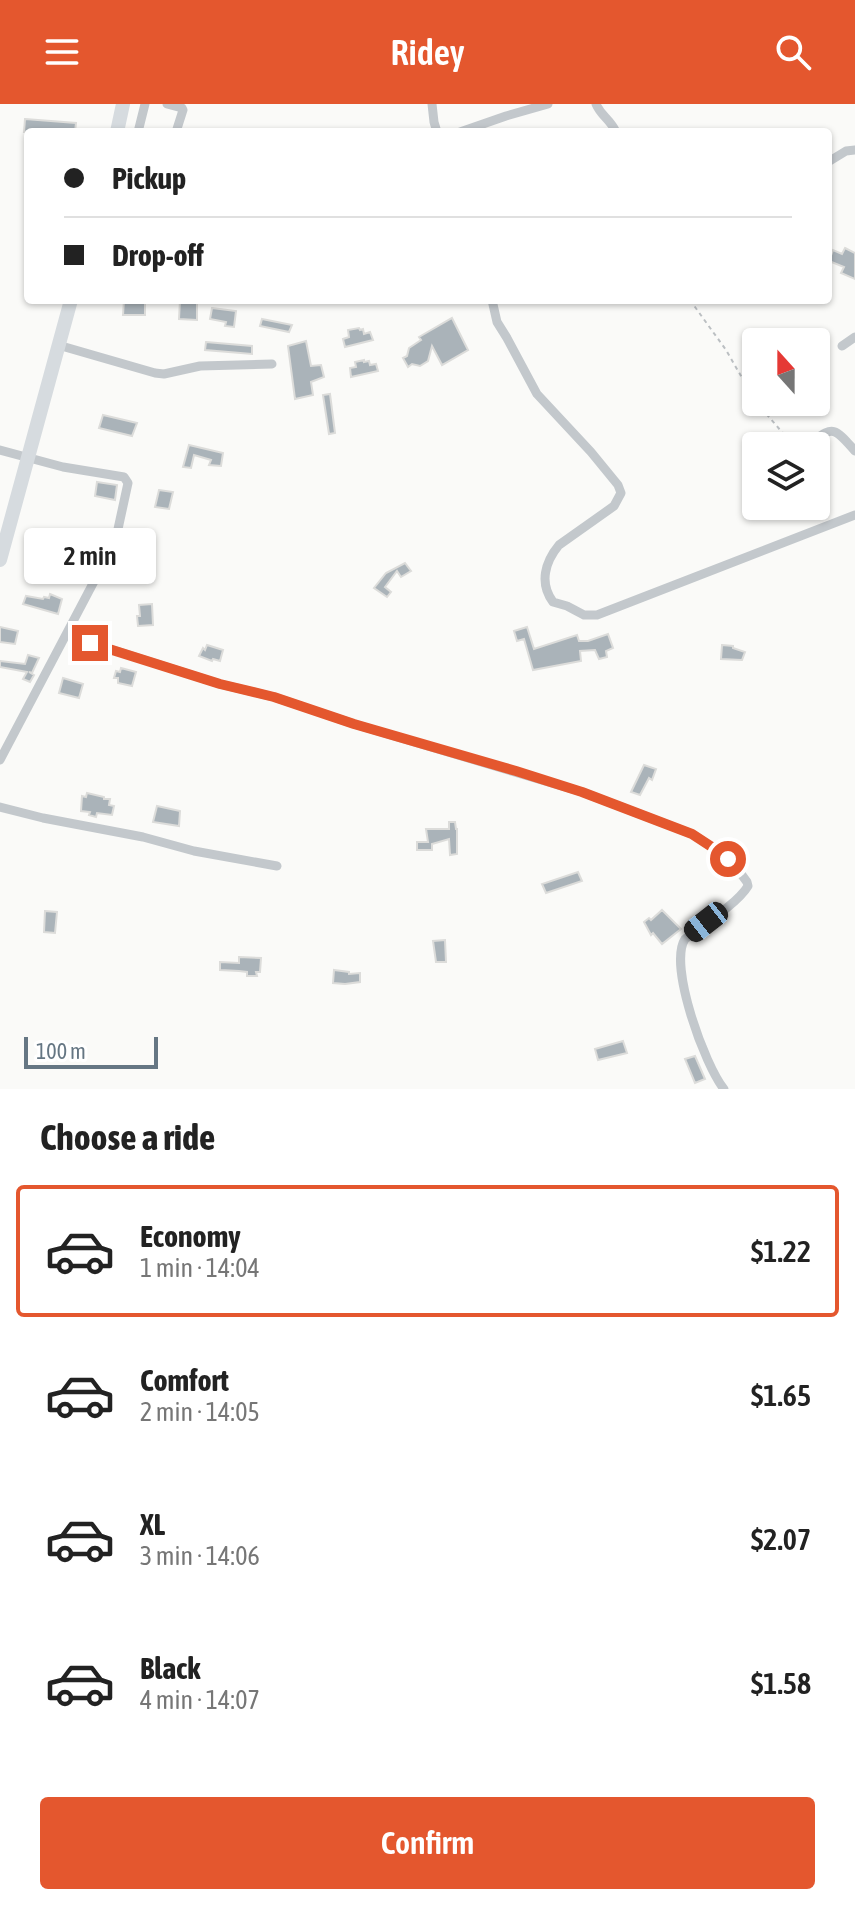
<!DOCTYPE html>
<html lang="en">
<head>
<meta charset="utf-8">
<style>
	:root { --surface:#fff; --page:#f2f2f2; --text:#222; --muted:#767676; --line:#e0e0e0; --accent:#e4572e }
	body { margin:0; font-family:"Asap Condensed",sans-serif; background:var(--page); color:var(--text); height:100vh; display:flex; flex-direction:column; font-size:30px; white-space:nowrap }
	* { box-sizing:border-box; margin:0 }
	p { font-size:26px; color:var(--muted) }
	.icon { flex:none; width:44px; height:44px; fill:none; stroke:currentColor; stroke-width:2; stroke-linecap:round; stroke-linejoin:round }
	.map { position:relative; height:985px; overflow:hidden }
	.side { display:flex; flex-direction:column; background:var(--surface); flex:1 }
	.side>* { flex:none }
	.hud { position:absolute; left:24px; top:24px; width:808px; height:176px; border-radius:8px; box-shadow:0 2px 6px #0004; display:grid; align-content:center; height:176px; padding:0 40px; background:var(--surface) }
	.needle { width:52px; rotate:339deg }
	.buttons { position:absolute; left:742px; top:224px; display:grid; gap:16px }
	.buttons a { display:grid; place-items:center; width:88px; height:88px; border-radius:8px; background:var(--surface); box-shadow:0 2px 6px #0004; font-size:40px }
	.scale { position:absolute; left:24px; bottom:20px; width:134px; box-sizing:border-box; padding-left:8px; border:4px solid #657683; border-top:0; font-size:22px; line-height:28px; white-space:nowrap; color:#657683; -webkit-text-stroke:6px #fff; paint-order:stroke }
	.end { position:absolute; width:36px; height:36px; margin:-18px; border:10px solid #e4572e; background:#fff; box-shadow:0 0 0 4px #fff }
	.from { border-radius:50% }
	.bubble { position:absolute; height:56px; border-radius:8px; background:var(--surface); box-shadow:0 2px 6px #0004; font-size:26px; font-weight:600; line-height:56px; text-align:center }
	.car { position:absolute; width:24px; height:48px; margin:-24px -12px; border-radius:10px; box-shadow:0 0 6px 2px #0007; background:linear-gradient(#222 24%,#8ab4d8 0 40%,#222 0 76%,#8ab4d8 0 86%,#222 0) }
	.hud b { display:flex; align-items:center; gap:28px; height:76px; font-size:30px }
	.hud b+b { border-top:2px solid var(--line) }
	.hud i { width:20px; height:20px; background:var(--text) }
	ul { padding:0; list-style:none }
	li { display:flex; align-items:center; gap:24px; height:132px; margin:0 16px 12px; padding:0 24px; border:4px solid transparent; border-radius:8px }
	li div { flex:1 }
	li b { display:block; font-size:30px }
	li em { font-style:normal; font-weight:600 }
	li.active { border-color:var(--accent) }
	li>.icon { width:72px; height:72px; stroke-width:1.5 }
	h2 { padding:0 40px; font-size:36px; line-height:96px }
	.action { display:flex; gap:16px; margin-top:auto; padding:16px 40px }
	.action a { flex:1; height:92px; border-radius:8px; background:var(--accent); color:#fff; font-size:32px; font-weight:600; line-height:92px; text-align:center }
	header { display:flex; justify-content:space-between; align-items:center; height:104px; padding:0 40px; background:var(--accent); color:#fff; font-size:36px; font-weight:600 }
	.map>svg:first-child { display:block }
	.building { fill:#aab3b9; stroke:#dcdcda; stroke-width:2 }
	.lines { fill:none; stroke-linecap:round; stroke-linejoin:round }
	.path { stroke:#bbbfc2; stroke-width:2; stroke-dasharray:4 4; stroke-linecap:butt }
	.minor { stroke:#c3c8cc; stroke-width:9 }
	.highway { stroke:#d6dbdf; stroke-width:14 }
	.route { stroke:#e4572e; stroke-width:10 }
</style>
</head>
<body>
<header><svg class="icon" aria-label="menu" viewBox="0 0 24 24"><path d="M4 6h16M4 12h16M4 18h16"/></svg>Ridey<svg class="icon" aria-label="search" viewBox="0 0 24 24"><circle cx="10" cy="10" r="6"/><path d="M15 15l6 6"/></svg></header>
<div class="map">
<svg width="855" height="985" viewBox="0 0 855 985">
	<rect width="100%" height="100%" fill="#fafaf8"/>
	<path class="building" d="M25 15 76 19 75 28H24Z
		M845 144 855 149V175L841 169 844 163 829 157 833 146 842 150Z
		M124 196H145V211H123Z
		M180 196H197V216L179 215Z
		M212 204 236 207 234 223 225 222 226 218 210 215Z
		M452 214 468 246 442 261 432 242 428 257 420 262 412 260 408 263 403 254 407 252 409 244 421 236 419 233Z
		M262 215 292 221 289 228 260 222Z
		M359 224 360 226 363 225 364 230 370 228 373 236 345 243 343 235 349 233 348 226Z
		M306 237 311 262 321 261 324 273 311 278 313 291 295 295 288 242Z
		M206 238 252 242V250L205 246Z
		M364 256V258L369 257 370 261 376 260 378 267 351 273 350 264 356 263 355 258Z
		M330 290 335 329 329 330 323 291Z
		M103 311 137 319 132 332 99 324Z
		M189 341 223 349 221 362 209 361 211 356 194 351 191 364 183 363Z
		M97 378 117 381 115 396 95 392Z
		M159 386 173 388 169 405 155 403Z
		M73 455 87 462 80 473 77 472 75 476 69 474 67 478 60 476Z
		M405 459 411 467 401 473 397 467 385 483 391 488 387 493 374 484 386 469Z
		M50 490 62 495 58 510 23 500 26 492 43 495 44 493 49 494Z
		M152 500 153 521 138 522 137 512H140L139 501Z
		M0 523 18 527 15 540 0 538Z
		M527 523 534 545 577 531 579 537H588L608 530 613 544 606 547 607 553 599 555 595 546 580 547 581 557 533 566 524 535 517 537 514 527Z
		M207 541 223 546 220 557 213 555 212 557 199 552 203 544 205 546Z
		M722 541 733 542V544L745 548 742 556 721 555Z
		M28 551 39 554 32 569 29 568 34 571 30 578 23 575 27 568 0 563V557L25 560Z
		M121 564 136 568 132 582 118 579V574H114L116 567 120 568Z
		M63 574 83 580 79 594 59 589Z
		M644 661 656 665 652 676 649 674 640 691 631 688Z
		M87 689 104 693V695H110L109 701 114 702 112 711 97 709 96 713 89 711 90 708 81 707 82 692 86 693Z
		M157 702 180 707 179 722 153 718Z
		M449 718H455L456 725H457V750L450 751 449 735 432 740V746H417V738H428L426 725H449Z
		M578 768 582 777 546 789 542 780Z
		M662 806 681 825 662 840 653 829 651 831 644 818 649 814 651 816Z
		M45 807 57 808 55 829 44 828Z
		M445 836 446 858H436L433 837Z
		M239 853 261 854 260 868H256L257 872H247V868L239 867 220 866V858L239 859Z
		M334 866 349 868V870L360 869V878L345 880 333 879Z
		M623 937 627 949 598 956 595 945Z
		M695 952 705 975 695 979 685 955Z"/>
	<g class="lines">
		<path class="path" d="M690 196 726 246 756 298
			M756 298 794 342"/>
		<path class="minor" d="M167 0 182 4 183 6 176 28
			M432 0 434 18 437 28
			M596 0C601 12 610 15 616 28
			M138 28 145 0
			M460 28 506 12 548 0
			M828 58 846 47 855 46
			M492 196 497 218 507 234 537 290 591 348 618 381 621 389 614 402 559 441C545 458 539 479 553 498L567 502 584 511H597L855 411
			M58 241 155 269 164 270 200 262 272 260
			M842 242 855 233
			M805 342C833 324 831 319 855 347
			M0 346 63 363 124 373 128 379 118 425 109 449 0 656
			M66 531 220 580 274 593 354 620 582 688 692 730 718 747 736 763 747 778 748 782C738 799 702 822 685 835 668 861 705 962 724 985
			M0 703 43 714 143 733 194 747 277 762"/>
		<path class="highway" d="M117 28 123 0
			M0 456 71 196"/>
	</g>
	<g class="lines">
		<path class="route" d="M90 539 220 580 274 593 354 620 516 667 582 688 692 730 718 747 728 755"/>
	</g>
</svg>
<div class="buttons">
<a><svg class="needle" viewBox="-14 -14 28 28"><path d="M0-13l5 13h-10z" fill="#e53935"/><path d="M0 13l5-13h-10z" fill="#767676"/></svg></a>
<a><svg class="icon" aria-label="layers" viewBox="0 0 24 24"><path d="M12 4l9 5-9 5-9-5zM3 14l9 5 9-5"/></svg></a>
</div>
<div class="scale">100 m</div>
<i class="end from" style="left:728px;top:755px"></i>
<i class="end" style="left:90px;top:539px"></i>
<div class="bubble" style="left:24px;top:424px;width:132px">2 min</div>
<i class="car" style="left:706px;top:818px;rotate:232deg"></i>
<div class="hud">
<b><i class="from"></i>Pickup</b>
<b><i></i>Drop-off</b>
</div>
</div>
<section class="side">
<h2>Choose a ride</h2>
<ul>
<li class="active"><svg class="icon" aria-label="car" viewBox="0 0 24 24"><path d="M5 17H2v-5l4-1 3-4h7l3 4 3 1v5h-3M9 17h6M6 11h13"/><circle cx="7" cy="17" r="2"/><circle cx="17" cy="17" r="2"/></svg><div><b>Economy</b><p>1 min · 14:04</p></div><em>$1.22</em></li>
<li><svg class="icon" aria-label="car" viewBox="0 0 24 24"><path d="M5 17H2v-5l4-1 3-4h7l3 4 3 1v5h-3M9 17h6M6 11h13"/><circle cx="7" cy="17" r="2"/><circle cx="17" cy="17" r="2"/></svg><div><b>Comfort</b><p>2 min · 14:05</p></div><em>$1.65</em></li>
<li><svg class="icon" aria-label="car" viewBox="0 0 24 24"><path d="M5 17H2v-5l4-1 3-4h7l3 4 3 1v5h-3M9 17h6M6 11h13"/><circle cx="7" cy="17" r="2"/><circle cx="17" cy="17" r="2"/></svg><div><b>XL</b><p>3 min · 14:06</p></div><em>$2.07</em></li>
<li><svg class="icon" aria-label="car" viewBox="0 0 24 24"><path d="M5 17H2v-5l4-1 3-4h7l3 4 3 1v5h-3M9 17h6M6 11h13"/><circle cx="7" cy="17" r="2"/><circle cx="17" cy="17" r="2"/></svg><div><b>Black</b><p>4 min · 14:07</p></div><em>$1.58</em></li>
</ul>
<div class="action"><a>Confirm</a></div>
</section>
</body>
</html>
